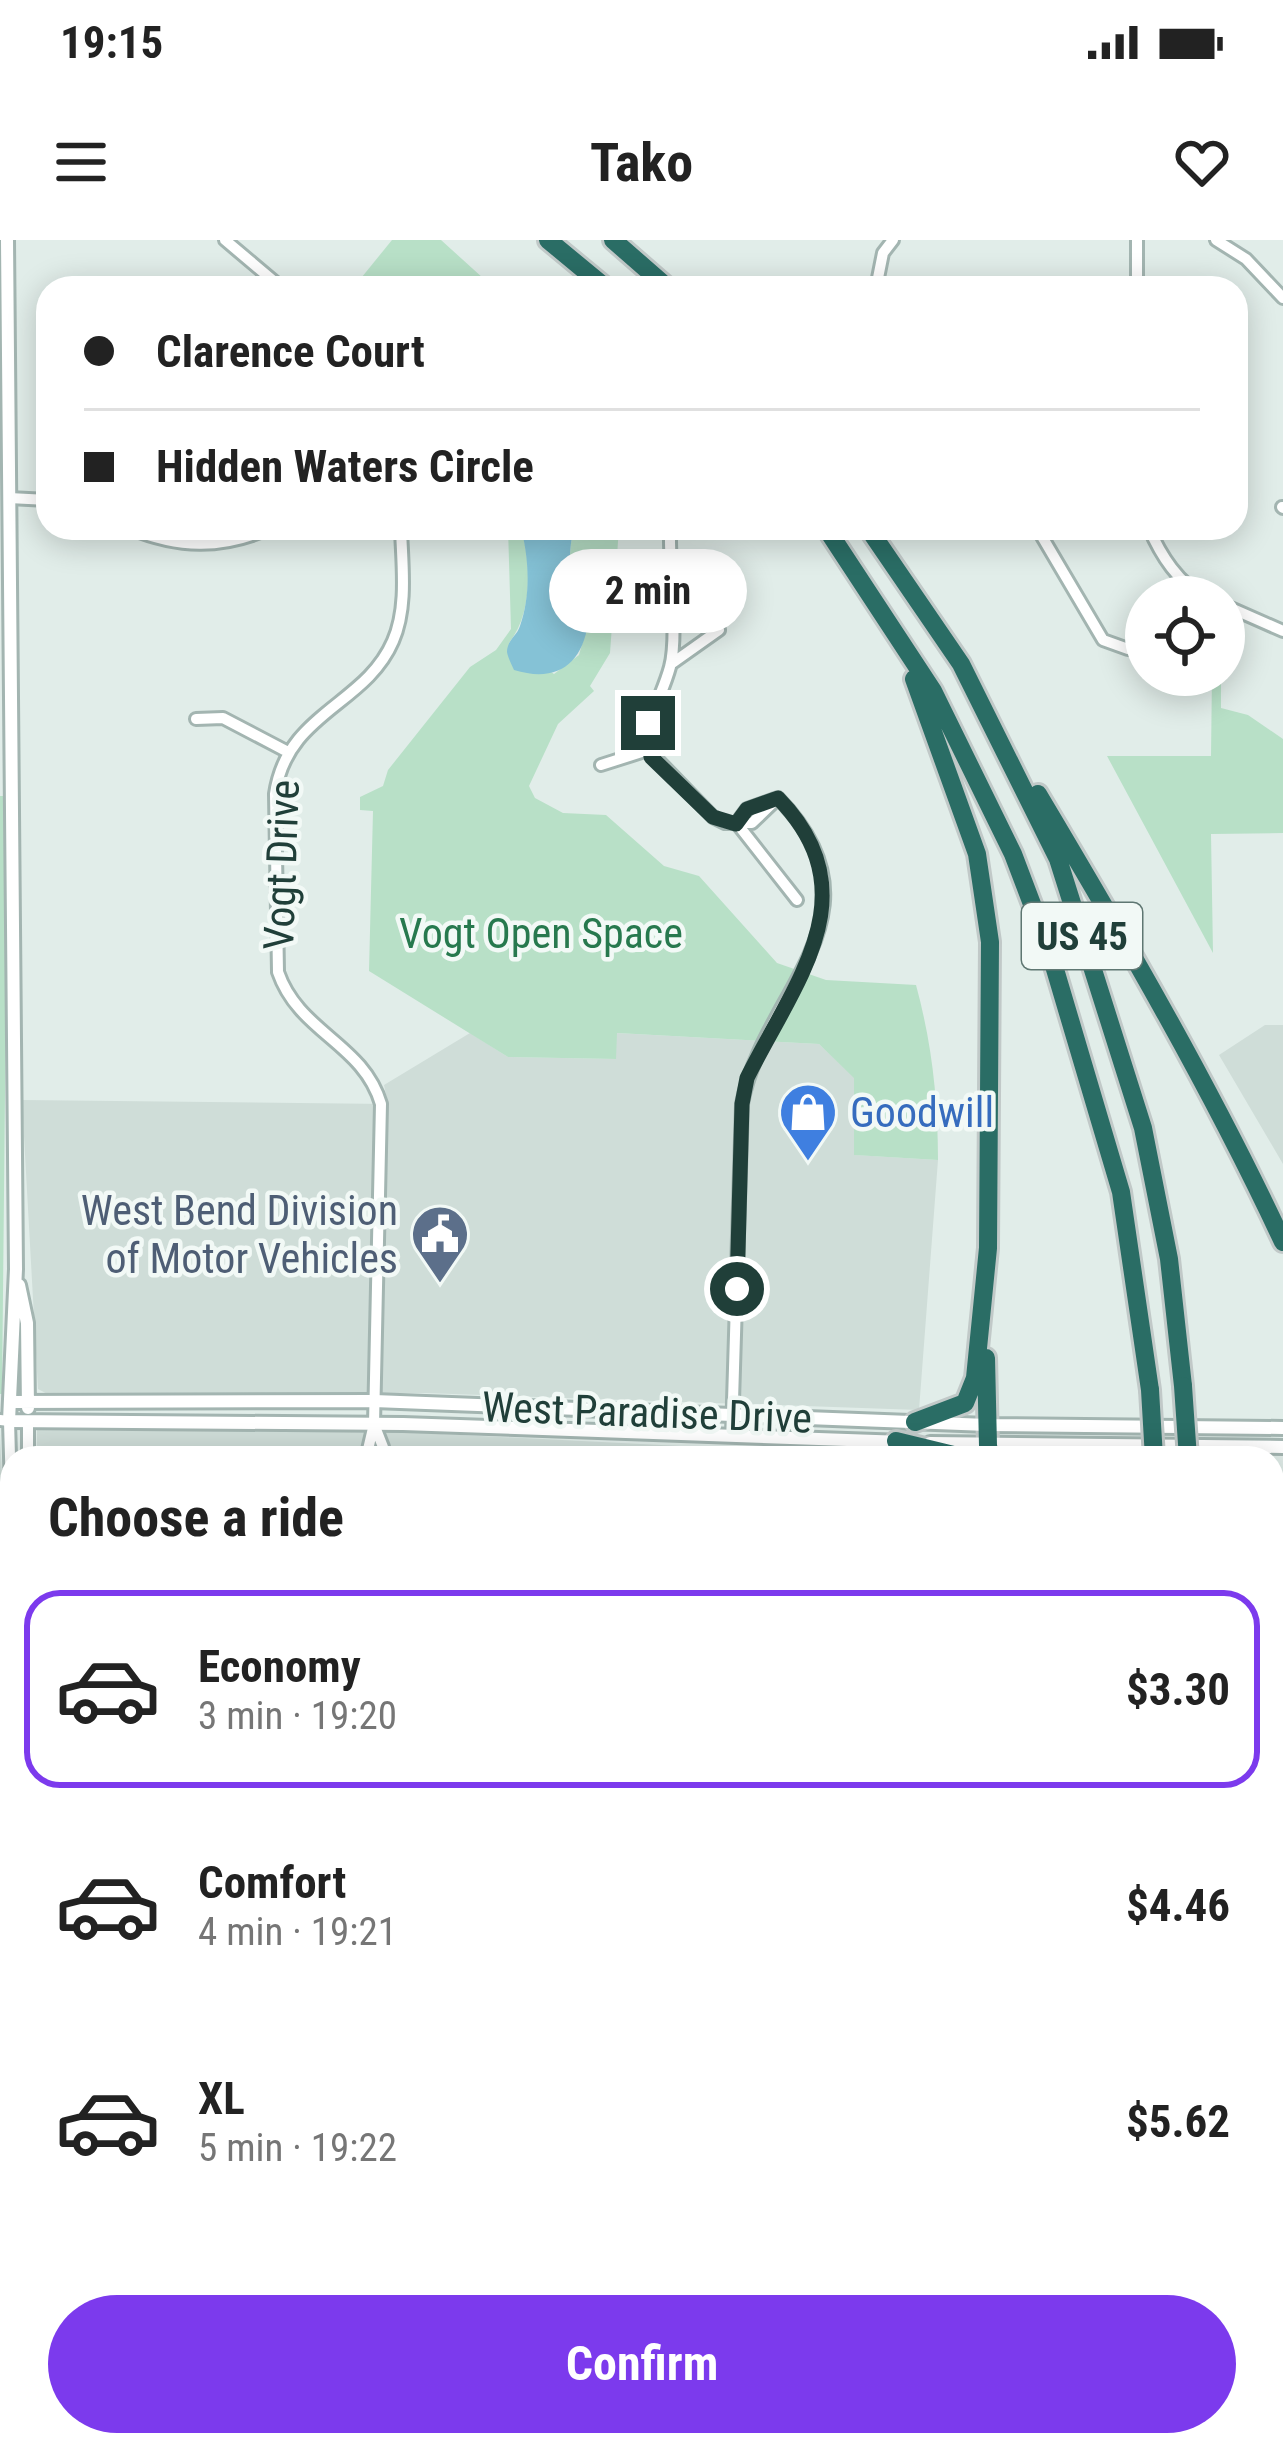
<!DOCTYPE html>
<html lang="en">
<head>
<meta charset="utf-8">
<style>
	:root { --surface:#fff; --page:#f2f2f2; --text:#222; --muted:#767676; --line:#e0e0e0; --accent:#7c3aed }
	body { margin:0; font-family:"Roboto Condensed",sans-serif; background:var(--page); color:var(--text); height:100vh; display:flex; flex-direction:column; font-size:45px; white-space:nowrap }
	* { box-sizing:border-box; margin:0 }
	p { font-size:39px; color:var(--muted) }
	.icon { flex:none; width:66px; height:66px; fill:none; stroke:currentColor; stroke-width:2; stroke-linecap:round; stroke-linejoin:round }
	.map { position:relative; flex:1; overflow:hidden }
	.sheet { position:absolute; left:0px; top:1206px; width:1284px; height:1011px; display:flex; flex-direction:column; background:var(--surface); border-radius:36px 36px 0 0; box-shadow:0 6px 30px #0003 }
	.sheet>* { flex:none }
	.top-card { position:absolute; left:36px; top:36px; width:1212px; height:264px; border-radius:36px; box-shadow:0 6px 30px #0003; display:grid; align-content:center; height:264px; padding:0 48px; background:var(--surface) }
	.buttons { position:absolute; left:1125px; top:336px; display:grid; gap:24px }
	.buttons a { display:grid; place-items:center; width:120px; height:120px; border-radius:50%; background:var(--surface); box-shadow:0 6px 30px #0003; font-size:60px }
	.end { position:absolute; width:54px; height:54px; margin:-27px; border:15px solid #203f39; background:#fff; box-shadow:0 0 0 6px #fff }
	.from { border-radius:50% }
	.bubble { position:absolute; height:84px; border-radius:42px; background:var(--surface); box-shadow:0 6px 30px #0003; font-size:39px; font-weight:700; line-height:84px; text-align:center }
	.top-card b { display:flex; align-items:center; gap:42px; height:114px; font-size:45px }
	.top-card b+b { border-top:3px solid var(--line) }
	.top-card i { width:30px; height:30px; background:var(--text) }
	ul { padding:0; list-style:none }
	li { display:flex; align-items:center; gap:36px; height:198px; margin:0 24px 18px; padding:0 24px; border:6px solid transparent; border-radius:36px }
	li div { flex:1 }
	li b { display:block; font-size:45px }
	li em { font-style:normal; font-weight:700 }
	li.selected { border-color:var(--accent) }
	li>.icon { width:108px; height:108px; stroke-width:1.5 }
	h2 { padding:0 48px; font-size:54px; line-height:144px }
	.button { display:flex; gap:24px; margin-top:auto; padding:24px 48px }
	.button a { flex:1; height:138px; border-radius:72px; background:var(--accent); color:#fff; font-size:48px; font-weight:700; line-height:138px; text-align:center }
	.status { display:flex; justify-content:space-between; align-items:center; height:84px; padding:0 60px; background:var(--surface); direction:ltr }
	.status svg { height:33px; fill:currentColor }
	header { display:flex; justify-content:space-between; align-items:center; height:156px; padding:0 48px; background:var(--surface); font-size:54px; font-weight:700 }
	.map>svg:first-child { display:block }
	.built { fill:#cfddd8 }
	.green { fill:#b8e0c7 }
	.water { fill:#85c2d6 }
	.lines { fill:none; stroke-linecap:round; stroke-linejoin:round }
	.minor-casing { stroke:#a3b5b1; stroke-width:16 }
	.tertiary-casing { stroke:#a3b5b1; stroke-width:18 }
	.motorway-casing { stroke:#c1c9c8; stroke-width:24 }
	.minor { stroke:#fff; stroke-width:10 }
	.tertiary { stroke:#fff; stroke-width:12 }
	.motorway { stroke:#2a6d65; stroke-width:18 }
	.motorway-bridge-casing { stroke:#c1c9c8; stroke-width:24; stroke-linecap:butt }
	.motorway-bridge { stroke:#2a6d65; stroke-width:18 }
	.route { stroke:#203f39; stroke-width:15 }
	.labels { text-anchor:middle; stroke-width:9; stroke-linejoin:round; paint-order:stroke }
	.shield { fill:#f2f9f6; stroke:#5f7772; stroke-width:3 }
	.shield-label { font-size:39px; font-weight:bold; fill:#203f39 }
	.street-label { font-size:42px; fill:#203f39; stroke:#f2f9f6 }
	.park-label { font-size:42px; fill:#27794e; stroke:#f2f9f6 }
	.shop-label { font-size:42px; fill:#366cbe; stroke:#f2f9f6; text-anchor:start }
	.service-label { font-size:42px; fill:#4e5e75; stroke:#f2f9f6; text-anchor:end }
</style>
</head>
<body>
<div class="status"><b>19:15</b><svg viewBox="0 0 49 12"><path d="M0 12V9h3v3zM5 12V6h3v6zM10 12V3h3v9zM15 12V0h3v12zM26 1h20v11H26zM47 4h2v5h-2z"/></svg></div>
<header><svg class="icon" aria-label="menu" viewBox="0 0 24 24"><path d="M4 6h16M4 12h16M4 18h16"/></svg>Tako<svg class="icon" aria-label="heart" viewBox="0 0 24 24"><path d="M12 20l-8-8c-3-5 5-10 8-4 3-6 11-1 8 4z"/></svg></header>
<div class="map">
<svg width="1283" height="2215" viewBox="0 0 1283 2215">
	<rect width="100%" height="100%" fill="#e1ede9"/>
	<path class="built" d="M1265 785H1283V924L1219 815Z
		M470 793 508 817 615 819 616 793 819 804 854 837 855 915 938 920 919 1170 424 1153 51 1156 38 1149 22 860 388 864 384 845Z
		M37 1190 402 1192 921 1218H37Z
		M0 1192 12 1473V2024L7 2147 15 2215H0Z
		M1283 1539V1978H1272V1570Z
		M35 2205H1030V2215H35Z"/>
	<path class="green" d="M392 0H441L494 48H353Z
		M508 288H521C531 323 533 373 509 403L554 434 579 415 588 383C569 356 566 319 574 288H619L610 413 590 446 594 451 558 484 529 546 535 558 563 573 606 575 664 626 699 636 777 723 826 740 916 745C932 804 938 859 938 920L854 915V838L819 804 617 793 616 819 508 817 369 731 373 571 360 570V557L383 546 388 530 470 427 496 410 511 389Z
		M1212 435H1221V468L1248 475 1283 499V593L1211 594 1213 713 1107 516H1211Z
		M0 556H8L2 1154H0Z
		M1272 1978H1283V2215H1191L1192 2205H1272Z"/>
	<path class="water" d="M521 288H574C566 319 569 356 588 383 582 425 556 443 514 430 512 425 508 418 507 412 507 400 517 396 520 386 531 355 529 319 521 288Z"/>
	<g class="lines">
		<g class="minor-casing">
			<path id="minor" d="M225 0 282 48
				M1137 0V48
				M1216 0 1246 19 1283 58
				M876 48 883 13 893 0
				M9 258 48 260
				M1282 267 1283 268
				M129 288C178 308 221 310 270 288
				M1037 288 1103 400 1128 409 1146 405
				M1149 288C1160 314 1179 345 1206 357
				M670 300C670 333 678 398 670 427 662 457 646 477 648 510L713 577 725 583H752L778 558
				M671 341C693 346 714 367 719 390L671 424
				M1224 365 1283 391
				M196 479 223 478 288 512
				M601 525 648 510
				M736 584 747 569 775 559
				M739 586 797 660
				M0 1180 9 1181 12 1287
				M28 1181V1218
				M374 1184 383 1207V1218
				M732 1194 742 864C762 752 892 674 778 558
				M366 1218 374 1184 381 864C363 803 299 793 278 732L275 554C287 472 365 466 393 401 408 367 402 324 401 288
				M25 2205V2215
				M731 2205 733 2215
				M308 2215V2205"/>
		</g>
		<g class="tertiary-casing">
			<path id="tertiary" d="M7 0 16 1029 9 1181 403 1184 904 1202
				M19 1045 27 1083 28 1168
				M10 1162 374 1161 987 1185 1283 1188
				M930 1203 1283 1207"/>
		</g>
		<g class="motorway-casing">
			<path id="motorway" d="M548 0 606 48
				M613 0 668 48
				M826 288 933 451 1013 614 1049 709 1121 952 1150 1150
				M868 288 961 424 1058 619 1143 888 1169 1019 1183 1146
				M914 439 977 614 990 702 988 1008 975 1138 965 1163 915 1182
				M1038 554C1125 700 1211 848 1283 1002
				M986 1118 988 1206 991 1218
				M896 1201 966 1218
				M1272 1481 1283 1445
				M1088 2215 1089 2205
				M1126 2215 1127 2205"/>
		</g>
		<use href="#minor" class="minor"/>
		<use href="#tertiary" class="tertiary"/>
		<use href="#motorway" class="motorway"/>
		<g class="motorway-bridge-casing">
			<path id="motorway-bridge" d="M1183 1146 1188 1218
				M1150 1150 1154 1218"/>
		</g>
		<use href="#motorway-bridge" class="motorway-bridge"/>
	</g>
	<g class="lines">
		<path class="route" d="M648 483 651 517 713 577 736 584 747 569 778 558C872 654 794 743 747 838L742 864 737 1049"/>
	</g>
	<defs>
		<g id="shop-pin" transform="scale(3)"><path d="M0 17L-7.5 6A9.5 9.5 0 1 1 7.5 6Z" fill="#3f7fe0" stroke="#f2f9f6"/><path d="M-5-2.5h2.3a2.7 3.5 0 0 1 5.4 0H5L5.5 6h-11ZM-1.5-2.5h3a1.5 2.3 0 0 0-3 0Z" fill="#fff"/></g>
		<g id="civic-pin" transform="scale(3)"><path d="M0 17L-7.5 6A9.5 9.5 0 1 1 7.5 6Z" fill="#5c6f8a" stroke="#f2f9f6"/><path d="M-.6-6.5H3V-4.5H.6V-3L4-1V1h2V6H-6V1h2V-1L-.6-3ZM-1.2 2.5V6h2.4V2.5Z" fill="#fff"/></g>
	</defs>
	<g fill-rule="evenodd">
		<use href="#shop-pin" x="808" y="872"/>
		<use href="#civic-pin" x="440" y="994"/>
	</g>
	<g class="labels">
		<rect class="shield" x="1022" y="663" width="120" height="66" rx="9"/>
		<g class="shield-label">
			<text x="1082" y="710">US 45</text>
		</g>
		<g class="street-label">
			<text transform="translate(281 625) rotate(-88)" y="15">Vogt Drive</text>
			<text transform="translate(647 1172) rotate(2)" y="15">West Paradise Drive</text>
		</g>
		<g class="park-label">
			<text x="541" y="708">Vogt Open Space</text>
		</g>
		<g class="shop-label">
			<text x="850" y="887">Goodwill</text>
		</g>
		<g class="service-label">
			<text x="398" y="985">West Bend Division<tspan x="398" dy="48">of Motor Vehicles</tspan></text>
		</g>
	</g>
</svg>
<div class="buttons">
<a><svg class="icon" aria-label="locate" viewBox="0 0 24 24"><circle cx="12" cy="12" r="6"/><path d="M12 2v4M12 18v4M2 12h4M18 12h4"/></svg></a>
</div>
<i class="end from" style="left:737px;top:1049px"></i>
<i class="end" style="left:648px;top:483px"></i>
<div class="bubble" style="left:549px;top:309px;width:198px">2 min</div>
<div class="top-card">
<b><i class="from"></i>Clarence Court</b>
<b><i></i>Hidden Waters Circle</b>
</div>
<section class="sheet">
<h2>Choose a ride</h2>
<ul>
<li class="selected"><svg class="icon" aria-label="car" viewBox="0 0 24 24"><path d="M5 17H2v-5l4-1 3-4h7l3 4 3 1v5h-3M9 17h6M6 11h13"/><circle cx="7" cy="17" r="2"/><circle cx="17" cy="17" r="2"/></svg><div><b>Economy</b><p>3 min · 19:20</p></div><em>$3.30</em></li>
<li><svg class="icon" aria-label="car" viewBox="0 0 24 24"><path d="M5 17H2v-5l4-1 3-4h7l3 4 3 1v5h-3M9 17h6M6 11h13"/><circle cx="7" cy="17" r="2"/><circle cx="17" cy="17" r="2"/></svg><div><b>Comfort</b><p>4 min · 19:21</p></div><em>$4.46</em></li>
<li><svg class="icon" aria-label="car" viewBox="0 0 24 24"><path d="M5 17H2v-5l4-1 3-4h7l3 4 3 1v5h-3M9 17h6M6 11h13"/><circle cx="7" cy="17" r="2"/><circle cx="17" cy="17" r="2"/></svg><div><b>XL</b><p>5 min · 19:22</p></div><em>$5.62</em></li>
</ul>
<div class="button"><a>Confirm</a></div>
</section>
</div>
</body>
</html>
